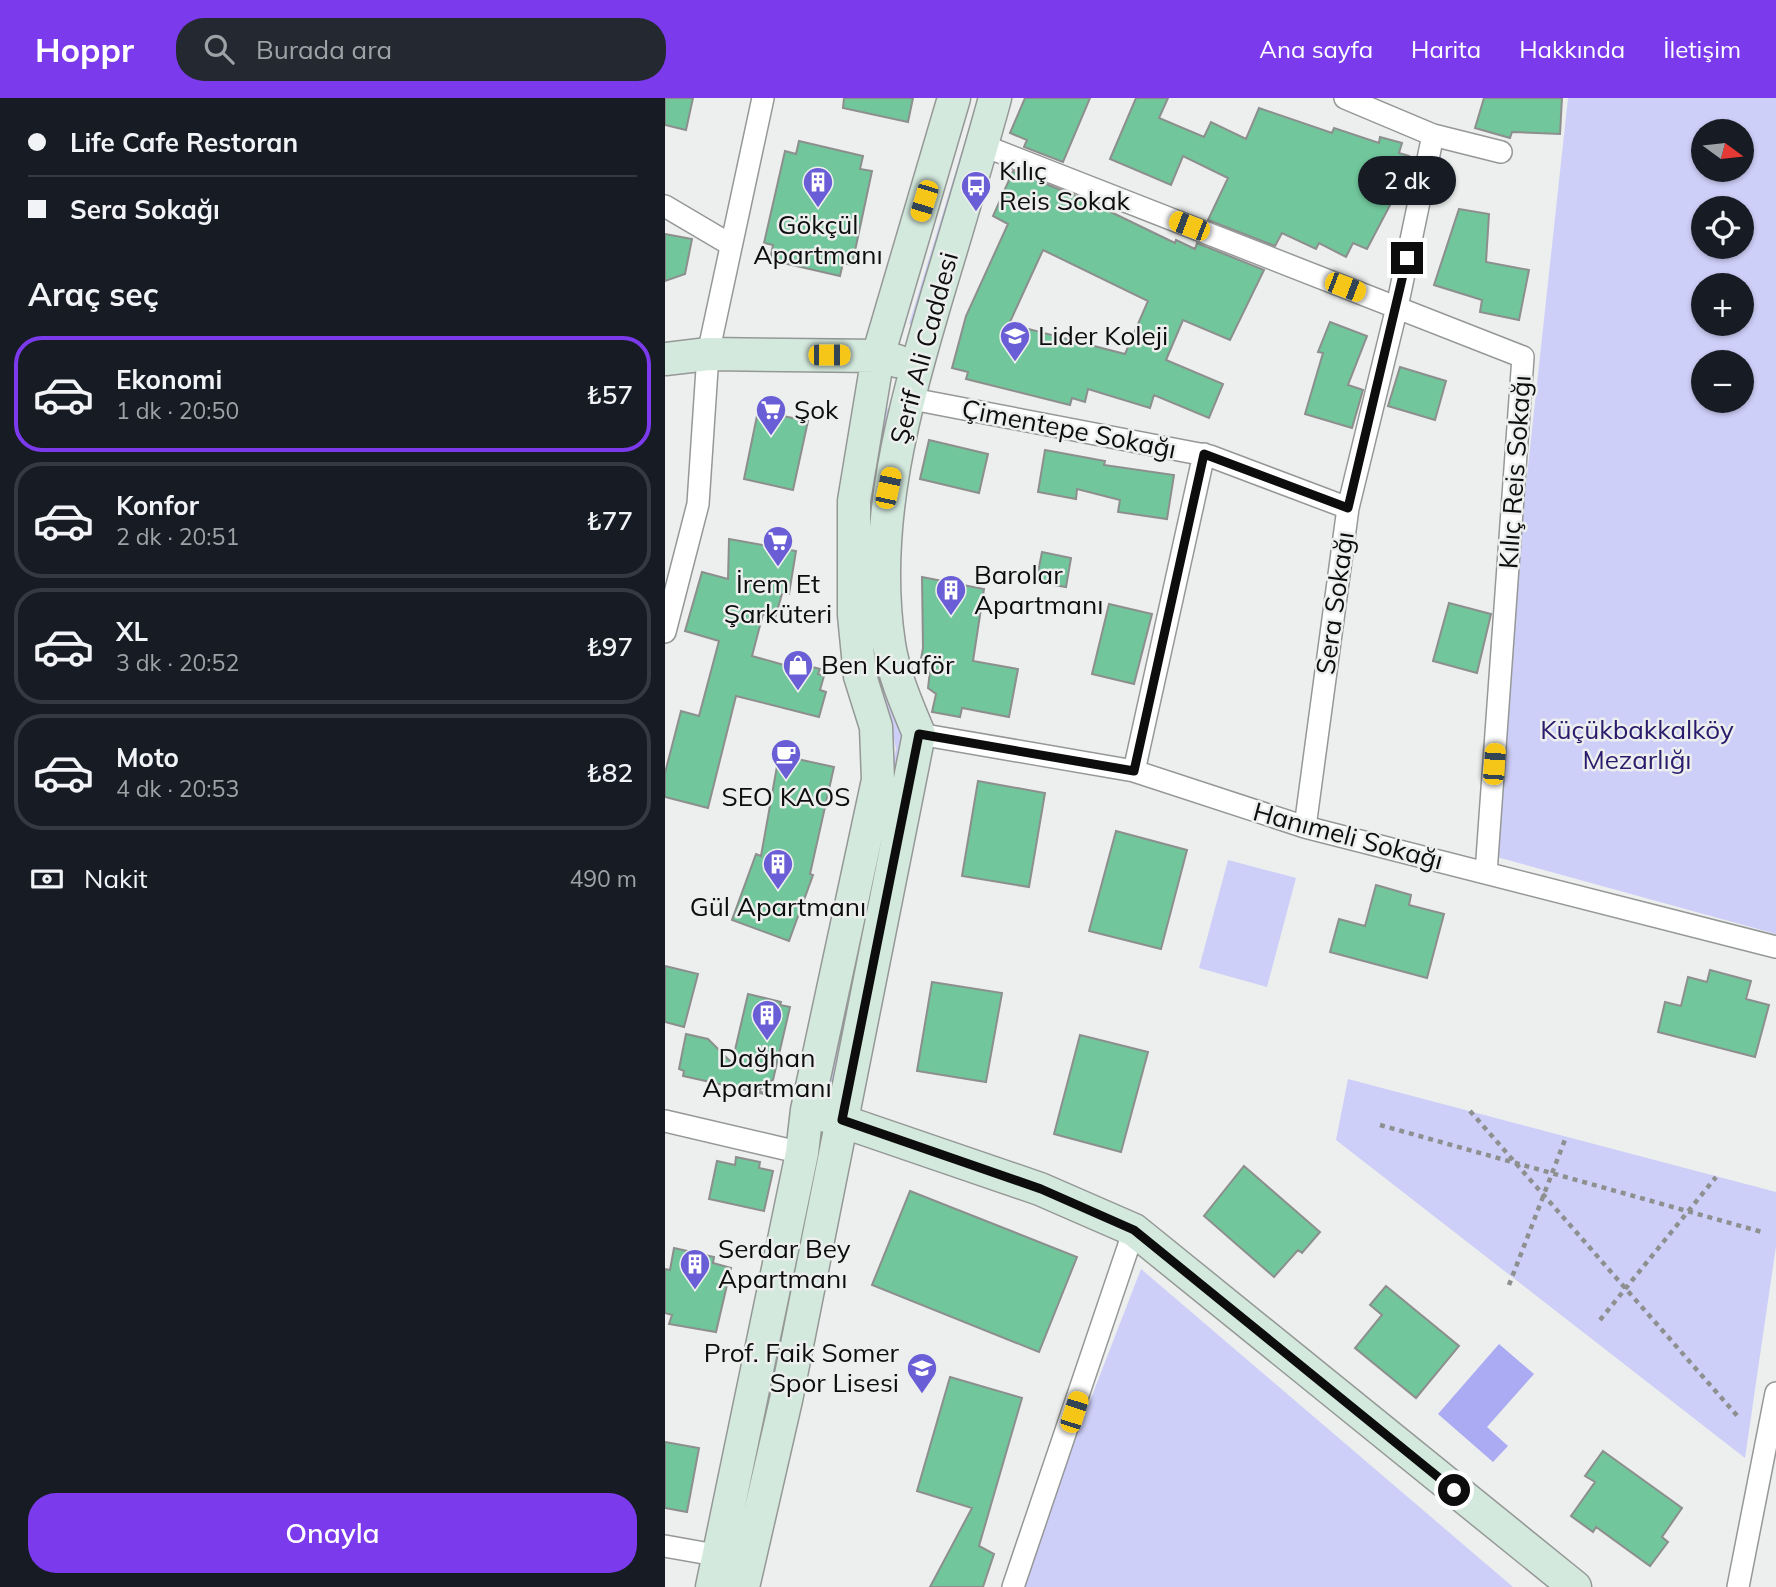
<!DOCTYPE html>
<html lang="tr">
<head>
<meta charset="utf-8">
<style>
	:root { --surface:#171b24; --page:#242831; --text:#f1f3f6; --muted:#9ea1a6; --line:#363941; --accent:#7c3aed }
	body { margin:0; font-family:Mulish,sans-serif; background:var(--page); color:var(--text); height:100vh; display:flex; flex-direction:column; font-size:26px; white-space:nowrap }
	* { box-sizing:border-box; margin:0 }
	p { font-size:23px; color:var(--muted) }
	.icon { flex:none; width:38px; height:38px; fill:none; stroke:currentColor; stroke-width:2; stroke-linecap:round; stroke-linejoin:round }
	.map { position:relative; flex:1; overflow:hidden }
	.drawer { display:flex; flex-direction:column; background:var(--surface); width:665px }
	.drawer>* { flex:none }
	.banner { display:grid; align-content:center; height:154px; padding:0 28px; background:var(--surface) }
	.needle { width:46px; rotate:105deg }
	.buttons { position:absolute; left:1026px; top:21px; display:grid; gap:14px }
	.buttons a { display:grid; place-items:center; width:63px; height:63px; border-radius:50%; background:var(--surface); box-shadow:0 2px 5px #0004; font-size:35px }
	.end { position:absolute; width:32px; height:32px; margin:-16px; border:9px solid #0c0d0c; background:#fff; box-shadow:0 0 0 4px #fff }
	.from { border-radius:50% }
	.bubble { position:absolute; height:49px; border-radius:24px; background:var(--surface); box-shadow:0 2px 5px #0004; font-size:23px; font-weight:600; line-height:49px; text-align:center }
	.car { position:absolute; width:21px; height:42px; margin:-21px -10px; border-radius:9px; box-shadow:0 0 5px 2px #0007; background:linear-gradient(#f5c518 24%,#345 0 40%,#f5c518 0 76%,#345 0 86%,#f5c518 0) }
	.banner b { display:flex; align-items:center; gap:24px; height:66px; font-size:26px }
	.banner b+b { border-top:2px solid var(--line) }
	.banner i { width:18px; height:18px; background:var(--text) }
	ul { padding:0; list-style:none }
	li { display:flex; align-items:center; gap:21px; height:116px; margin:0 14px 10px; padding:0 14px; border:4px solid var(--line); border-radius:28px }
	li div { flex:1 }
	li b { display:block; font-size:26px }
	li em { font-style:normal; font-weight:600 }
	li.current { border-color:var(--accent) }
	li>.icon { width:63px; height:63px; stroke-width:1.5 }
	h2 { padding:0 28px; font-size:32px; line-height:84px }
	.pay { display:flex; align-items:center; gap:18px; height:77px; padding:0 28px; font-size:26px }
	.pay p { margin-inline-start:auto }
	.button { display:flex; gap:14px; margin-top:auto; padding:14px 28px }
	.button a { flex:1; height:80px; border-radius:28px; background:var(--accent); color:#fff; font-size:28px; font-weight:600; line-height:80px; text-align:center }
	header { display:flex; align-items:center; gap:42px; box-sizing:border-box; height:98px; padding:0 35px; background:var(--accent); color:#fff }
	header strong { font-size:33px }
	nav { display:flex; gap:38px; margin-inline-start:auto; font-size:24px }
	.search { width:490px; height:63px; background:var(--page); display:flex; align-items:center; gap:18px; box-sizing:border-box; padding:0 24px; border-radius:28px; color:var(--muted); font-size:26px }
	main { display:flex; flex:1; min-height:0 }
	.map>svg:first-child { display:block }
	.green { fill:#cdcff8; fill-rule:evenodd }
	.water { fill:#ababf4 }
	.building { fill:#71c69b; stroke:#8c8f8d; stroke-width:2; fill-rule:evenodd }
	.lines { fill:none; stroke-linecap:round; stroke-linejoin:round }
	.street-casing { stroke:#959896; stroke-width:24 }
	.secondary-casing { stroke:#959896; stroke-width:35 }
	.path { stroke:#8e908f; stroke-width:4.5; stroke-dasharray:5 5; stroke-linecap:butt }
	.street { stroke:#fff; stroke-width:21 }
	.secondary { stroke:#d3e9de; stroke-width:32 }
	.route { stroke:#0c0d0c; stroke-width:9 }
	.labels { text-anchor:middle; stroke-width:5; stroke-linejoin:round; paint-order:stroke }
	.poi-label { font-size:26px; fill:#0c0d0c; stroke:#ecefed; text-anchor:start }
	.street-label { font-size:26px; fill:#0c0d0c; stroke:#ecefed }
	.park-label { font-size:26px; fill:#2a1b6d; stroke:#ecefed }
</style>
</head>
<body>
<header>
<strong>Hoppr</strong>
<div class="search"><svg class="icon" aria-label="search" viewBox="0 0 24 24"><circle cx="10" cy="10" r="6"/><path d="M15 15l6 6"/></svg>Burada ara</div>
<nav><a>Ana sayfa</a><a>Harita</a><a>Hakkında</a><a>İletişim</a></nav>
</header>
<main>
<section class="drawer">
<div class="banner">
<b><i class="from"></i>Life Cafe Restoran</b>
<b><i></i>Sera Sokağı</b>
</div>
<h2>Araç seç</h2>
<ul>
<li class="current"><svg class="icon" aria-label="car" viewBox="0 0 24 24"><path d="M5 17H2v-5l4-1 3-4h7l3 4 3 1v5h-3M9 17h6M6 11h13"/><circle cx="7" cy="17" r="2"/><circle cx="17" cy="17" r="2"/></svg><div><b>Ekonomi</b><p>1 dk · 20:50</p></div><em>₺57</em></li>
<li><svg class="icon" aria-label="car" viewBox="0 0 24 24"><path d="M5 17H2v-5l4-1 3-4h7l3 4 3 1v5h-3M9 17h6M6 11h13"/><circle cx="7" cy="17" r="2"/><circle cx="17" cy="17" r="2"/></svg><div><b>Konfor</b><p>2 dk · 20:51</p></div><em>₺77</em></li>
<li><svg class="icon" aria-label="car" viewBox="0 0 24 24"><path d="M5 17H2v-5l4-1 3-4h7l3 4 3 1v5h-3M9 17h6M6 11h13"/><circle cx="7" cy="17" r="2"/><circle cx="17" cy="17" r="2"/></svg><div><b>XL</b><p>3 dk · 20:52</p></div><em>₺97</em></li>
<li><svg class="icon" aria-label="car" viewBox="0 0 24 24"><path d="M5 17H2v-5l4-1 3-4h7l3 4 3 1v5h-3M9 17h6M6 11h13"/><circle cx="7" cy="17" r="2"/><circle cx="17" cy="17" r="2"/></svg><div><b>Moto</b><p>4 dk · 20:53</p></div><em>₺82</em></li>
</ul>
<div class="pay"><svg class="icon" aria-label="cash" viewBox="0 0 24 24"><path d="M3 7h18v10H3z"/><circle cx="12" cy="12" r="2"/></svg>Nakit<p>490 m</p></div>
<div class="button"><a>Onayla</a></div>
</section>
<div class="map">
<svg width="1111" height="1489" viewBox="0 0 1111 1489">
	<rect width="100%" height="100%" fill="#ecefed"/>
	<path class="green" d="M313 0H319L252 227 244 226Z
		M903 0H1111V836L821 756ZM1038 33H1076V72H1038ZM1038 110H1076V149H1038ZM1038 187H1076V226H1038ZM1038 264H1076V303H1038Z
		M222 310 230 313 223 576 240 650 169 1004 160 1003 231 651 203 518 206 386Z
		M563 762 631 780 602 889 534 870Z
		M683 981 1111 1094V1148L1080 1360 671 1042Z
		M156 1072 75 1436 146 1077Z
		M476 1171 848 1489H353Z"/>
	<path class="water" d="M834 1246 869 1276 822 1329 843 1348 828 1364 773 1316Z"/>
	<path class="building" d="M0 0H28L21 32 0 27Z
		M179 0H248L243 24 178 10Z
		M360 0H425L398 64 359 49 362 42 345 35Z
		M471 0H503L494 20 539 39 546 24 581 41 594 10 667 35 669 30 714 45 715 39 737 45 734 55 744 58 734 90 702 151 688 145 681 159 654 145 651 151 617 135 610 148 543 122 563 80 518 58 506 87 445 61Z
		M819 0H897L895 36 847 34 845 40 810 30Z
		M134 43 198 58 195 71 207 73 187 167 178 165 175 178 105 162 108 147 99 145 120 53 131 56Z
		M348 73 421 102 510 145 511 142 530 151 532 145 599 172 565 242 518 222 501 262 558 286 544 320 489 297 485 310 423 291 420 304 407 300 405 307 301 281 303 274 287 270 301 218 343 126 328 118ZM378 152 483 203 460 256 344 226Z
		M794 111 824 116 821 164 864 172 854 222 815 214 817 202 769 187Z
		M0 136 27 141 20 176 0 183Z
		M665 224 702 238 683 287 698 292 687 330 640 316 658 255 653 254Z
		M735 269 781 283 770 322 723 308Z
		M93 313 143 323 128 392 79 381Z
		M264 342 323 356 314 395 255 381Z
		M380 352 440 363 439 367 509 377 502 421 453 414 455 402 412 391 411 401 373 394Z
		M64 441 131 453 124 496H117L110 520 98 516 87 558 130 570 132 565 155 571 153 576 159 578 155 592 161 594 154 619 71 598 43 710 0 699V675L16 613 34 618 54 543 20 533 37 474 63 481Z
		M377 454 406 460 401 489 371 484Z
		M257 479 319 491 308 563 353 571 344 619 297 610 295 619 267 614 271 596 263 590 265 573 255 566 258 550Z
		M784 505 826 516 812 575 768 563Z
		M444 506 487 516 469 586 427 576Z
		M114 657 169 669 145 776 148 777 124 843 67 822 91 756 96 758Z
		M313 683 380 695 364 789 297 778Z
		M451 733 522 752 496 851 424 833Z
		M711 787 746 797 744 807 779 816 762 880 665 854 674 821 700 828Z
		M0 868 33 876 19 929 0 924Z
		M1045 872 1086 883 1081 901 1104 907 1090 959 993 934 1000 904 1016 908 1023 879 1042 884Z
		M267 884 337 895 321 984 252 973Z
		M83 896 116 904 115 907 125 909 108 982 94 992 99 996 18 978 19 973 14 971 21 936 43 941 67 965Z
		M415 937 483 954 456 1054 389 1036Z
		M71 1059 95 1064 94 1070 108 1073 99 1113 44 1101 52 1063 70 1067Z
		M579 1068 655 1134 637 1155 633 1152 609 1179 539 1118Z
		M245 1093 412 1159 374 1254 207 1187Z
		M9 1150 49 1159 48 1165 66 1170 51 1234 4 1226 7 1217 0 1215V1171L5 1172Z
		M721 1188 794 1248 751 1300 690 1250 717 1217 705 1207Z
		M285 1279 357 1300 314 1448 329 1456 318 1489H265L307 1410 252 1393Z
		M0 1344 34 1350 22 1414 0 1410Z
		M938 1353 1017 1410 997 1439 1003 1444 985 1468 931 1429 928 1434 906 1418 930 1384 920 1378Z"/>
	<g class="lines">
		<g class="street-casing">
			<path id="street" d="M680 0 768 37 836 54
				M317 47 858 259 821 775
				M0 108 66 147
				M242 300 545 358 683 410
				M0 534 33 406 43 256 98 0
				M254 636 469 673 640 729 1111 849
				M469 673 539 356
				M640 729 683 410 732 209 768 37
				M0 1023 137 1055
				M0 1448 56 1458
				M348 1489 469 1132
				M1073 1489 1111 1295"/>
		</g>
		<g class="secondary-casing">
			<path id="secondary" d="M0 261 43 256 213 258 232 263
				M159 1017 375 1091 469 1132 910 1489
				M47 1489 137 1055 142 1012 213 682 211 629 195 578 189 517V403L213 258 289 0
				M78 1489 121 1302 254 636C242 607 229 578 224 546 206 427 239 311 272 198 292 132 312 66 330 0"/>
		</g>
		<path class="path" d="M805 1013 1075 1321
			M715 1027 1097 1134
			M844 1187 901 1039
			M935 1222 1051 1079"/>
		<use href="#street" class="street"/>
		<use href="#secondary" class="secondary"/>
	</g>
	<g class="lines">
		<path class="route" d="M742 160 683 410 539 356 469 673 254 636 177 1022 376 1091 469 1132 789 1392"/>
	</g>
	<defs>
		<g id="building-pin" transform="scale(1.575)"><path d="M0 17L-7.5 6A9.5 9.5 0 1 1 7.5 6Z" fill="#6a5ed7" stroke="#ecefed"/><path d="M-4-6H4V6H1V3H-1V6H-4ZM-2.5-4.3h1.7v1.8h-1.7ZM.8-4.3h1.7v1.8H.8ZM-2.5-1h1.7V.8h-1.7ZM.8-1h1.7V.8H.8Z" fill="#fff"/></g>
		<g id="bus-pin" transform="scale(1.575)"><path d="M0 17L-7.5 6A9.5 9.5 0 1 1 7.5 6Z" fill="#6a5ed7" stroke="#ecefed"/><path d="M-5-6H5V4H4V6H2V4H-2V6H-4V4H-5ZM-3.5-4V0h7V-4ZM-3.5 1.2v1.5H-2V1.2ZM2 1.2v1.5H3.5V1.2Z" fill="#fff"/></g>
		<g id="school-pin" transform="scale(1.575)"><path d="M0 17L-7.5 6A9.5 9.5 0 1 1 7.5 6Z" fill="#6a5ed7" stroke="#ecefed"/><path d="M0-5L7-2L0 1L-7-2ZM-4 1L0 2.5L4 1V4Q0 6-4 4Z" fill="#fff"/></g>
		<g id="supermarket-pin" transform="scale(1.575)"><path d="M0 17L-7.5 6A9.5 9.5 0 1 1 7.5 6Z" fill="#6a5ed7" stroke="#ecefed"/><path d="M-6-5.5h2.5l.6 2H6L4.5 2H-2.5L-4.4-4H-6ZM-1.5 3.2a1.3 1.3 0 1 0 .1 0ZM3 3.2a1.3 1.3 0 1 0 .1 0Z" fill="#fff"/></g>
		<g id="shop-pin" transform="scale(1.575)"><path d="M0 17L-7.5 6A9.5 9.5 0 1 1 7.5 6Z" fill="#6a5ed7" stroke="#ecefed"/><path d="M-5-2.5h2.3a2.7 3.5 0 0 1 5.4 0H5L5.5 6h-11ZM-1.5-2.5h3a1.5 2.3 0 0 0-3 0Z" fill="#fff"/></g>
		<g id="cafe-pin" transform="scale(1.575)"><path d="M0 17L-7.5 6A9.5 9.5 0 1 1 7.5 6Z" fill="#6a5ed7" stroke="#ecefed"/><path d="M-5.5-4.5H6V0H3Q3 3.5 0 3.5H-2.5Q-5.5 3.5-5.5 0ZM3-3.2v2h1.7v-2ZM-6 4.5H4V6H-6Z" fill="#fff"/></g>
	</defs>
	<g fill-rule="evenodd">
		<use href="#building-pin" x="153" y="84"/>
		<use href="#bus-pin" x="311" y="88"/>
		<use href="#school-pin" x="350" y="238"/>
		<use href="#supermarket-pin" x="106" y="312"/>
		<use href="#supermarket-pin" x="113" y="443"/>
		<use href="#building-pin" x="286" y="492"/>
		<use href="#shop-pin" x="133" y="567"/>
		<use href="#cafe-pin" x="121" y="656"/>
		<use href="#building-pin" x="113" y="766"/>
		<use href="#building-pin" x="102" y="917"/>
		<use href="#building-pin" x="30" y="1166"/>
		<use href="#school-pin" x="257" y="1270"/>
	</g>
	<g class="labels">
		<g class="poi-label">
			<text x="334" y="82">Kılıç<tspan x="334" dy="30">Reis Sokak</tspan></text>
			<text x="153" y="136" text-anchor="middle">Gökçül<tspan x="153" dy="30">Apartmanı</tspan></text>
			<text x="373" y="247">Lider Koleji</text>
			<text x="129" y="321">Şok</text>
			<text x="309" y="486">Barolar<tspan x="309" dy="30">Apartmanı</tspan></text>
			<text x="113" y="495" text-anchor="middle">İrem Et<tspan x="113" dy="30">Şarküteri</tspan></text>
			<text x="156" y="576">Ben Kuaför</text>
			<text x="121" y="708" text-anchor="middle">SEO KAOS</text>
			<text x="113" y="818" text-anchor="middle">Gül Apartmanı</text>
			<text x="102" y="969" text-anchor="middle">Dağhan<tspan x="102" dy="30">Apartmanı</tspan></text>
			<text x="53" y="1160">Serdar Bey<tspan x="53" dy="30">Apartmanı</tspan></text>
			<text x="234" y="1264" text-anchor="end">Prof. Faik Somer<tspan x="234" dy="30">Spor Lisesi</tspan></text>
		</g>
		<g class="street-label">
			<text transform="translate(259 250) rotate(-75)" y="9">Şerif Ali Caddesi</text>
			<text transform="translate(404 331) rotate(11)" y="9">Çimentepe Sokağı</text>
			<text transform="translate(850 374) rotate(-86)" y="9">Kılıç Reis Sokağı</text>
			<text transform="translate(670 505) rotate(-82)" y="9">Sera Sokağı</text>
			<text transform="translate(683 738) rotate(15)" y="9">Hanımeli Sokağı</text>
		</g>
		<g class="park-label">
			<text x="972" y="641">Küçükbakkalköy<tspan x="972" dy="30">Mezarlığı</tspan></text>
		</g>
	</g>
</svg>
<div class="buttons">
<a><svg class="needle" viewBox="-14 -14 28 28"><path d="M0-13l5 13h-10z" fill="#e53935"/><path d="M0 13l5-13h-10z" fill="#9ea1a6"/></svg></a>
<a><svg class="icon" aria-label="locate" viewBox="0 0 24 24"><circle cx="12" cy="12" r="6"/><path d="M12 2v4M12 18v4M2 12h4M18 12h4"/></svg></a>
<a>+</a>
<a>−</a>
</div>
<i class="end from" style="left:789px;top:1392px"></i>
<i class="end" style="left:742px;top:160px"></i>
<div class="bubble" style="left:693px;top:58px;width:98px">2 dk</div>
<i class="car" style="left:259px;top:103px;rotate:197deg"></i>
<i class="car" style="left:524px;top:128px;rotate:291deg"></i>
<i class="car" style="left:680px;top:189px;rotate:111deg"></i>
<i class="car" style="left:164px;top:257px;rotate:90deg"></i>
<i class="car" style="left:223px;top:390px;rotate:12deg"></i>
<i class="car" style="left:829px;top:666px;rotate:4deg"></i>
<i class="car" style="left:409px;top:1314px;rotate:18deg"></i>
</div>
</main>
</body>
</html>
